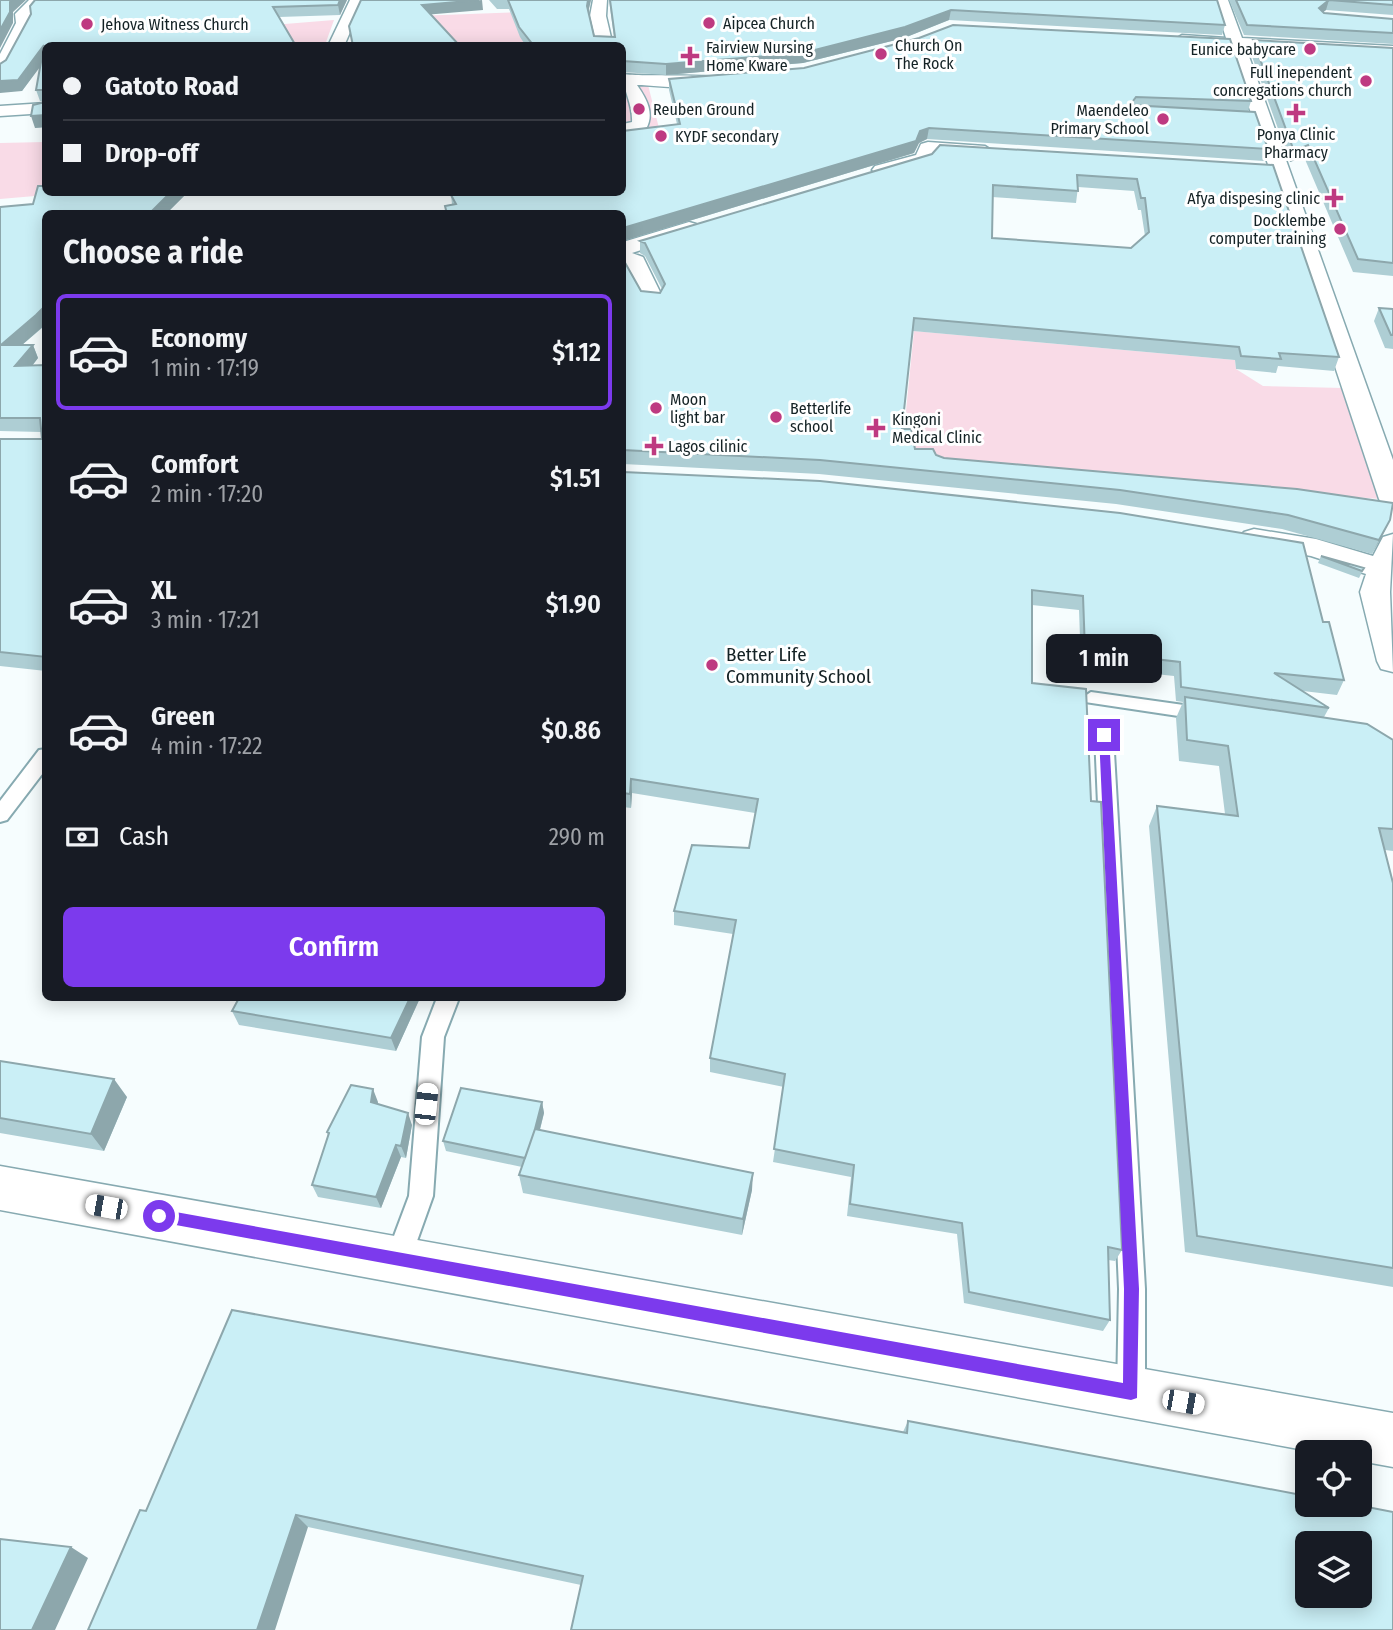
<!DOCTYPE html>
<html lang="en">
<head>
<meta charset="utf-8">
<style>
	:root { --surface:#171b24; --page:#242831; --text:#f1f3f6; --muted:#9ea1a6; --line:#363941; --accent:#7c3aed }
	body { margin:0; font-family:"Fira Sans Condensed",sans-serif; background:var(--page); color:var(--text); height:100vh; display:flex; flex-direction:column; font-size:26px; white-space:nowrap }
	* { box-sizing:border-box; margin:0 }
	p { font-size:23px; color:var(--muted) }
	.icon { flex:none; width:38px; height:38px; fill:none; stroke:currentColor; stroke-width:2; stroke-linecap:round; stroke-linejoin:round }
	.map { position:relative; flex:1; overflow:hidden }
	.panel { position:absolute; left:42px; top:210px; width:584px; height:791px; display:flex; flex-direction:column; background:var(--surface); border-radius:10px; box-shadow:0 4px 18px #0003 }
	.panel>* { flex:none }
	.hud { position:absolute; left:42px; top:42px; width:584px; height:154px; border-radius:10px; box-shadow:0 4px 18px #0003; display:grid; align-content:center; height:154px; padding:0 21px; background:var(--surface) }
	.buttons { position:absolute; left:1295px; top:1440px; display:grid; gap:14px }
	.buttons a { display:grid; place-items:center; width:77px; height:77px; border-radius:10px; background:var(--surface); box-shadow:0 4px 18px #0003; font-size:35px }
	.end { position:absolute; width:32px; height:32px; margin:-16px; border:9px solid #7c3aed; background:#fff; box-shadow:0 0 0 4px #fff }
	.from { border-radius:50% }
	.bubble { position:absolute; height:49px; border-radius:10px; background:var(--surface); box-shadow:0 4px 18px #0003; font-size:23px; font-weight:600; line-height:49px; text-align:center }
	.car { position:absolute; width:21px; height:42px; margin:-21px -10px; border-radius:9px; box-shadow:0 0 5px 2px #0007; background:linear-gradient(#fff 24%,#345 0 40%,#fff 0 76%,#345 0 86%,#fff 0) }
	.hud b { display:flex; align-items:center; gap:24px; height:66px; font-size:26px }
	.hud b+b { border-top:2px solid var(--line) }
	.hud i { width:18px; height:18px; background:var(--text) }
	ul { padding:0; list-style:none }
	li { display:flex; align-items:center; gap:21px; height:116px; margin:0 14px 10px; padding:0 7px; border:4px solid transparent; border-radius:10px }
	li div { flex:1 }
	li b { display:block; font-size:26px }
	li em { font-style:normal; font-weight:600 }
	li.current { border-color:var(--accent) }
	li>.icon { width:63px; height:63px; stroke-width:1.5 }
	h2 { padding:0 21px; font-size:32px; line-height:84px }
	.pay { display:flex; align-items:center; gap:18px; height:77px; padding:0 21px; font-size:26px }
	.pay p { margin-inline-start:auto }
	.button { display:flex; gap:14px; margin-top:auto; padding:14px 21px }
	.button a { flex:1; height:80px; border-radius:10px; background:var(--accent); color:#fff; font-size:28px; font-weight:600; line-height:80px; text-align:center }
	.map>svg:first-child { display:block }
	.green { fill:#f9dbe7 }
	.lines { fill:none; stroke-linecap:round; stroke-linejoin:round }
	.service-casing { stroke:#87aab1; stroke-width:4 }
	.minor-casing { stroke:#87aab1; stroke-width:3 }
	.service { fill:#fff; fill-rule:evenodd }
	.minor { fill:#fff; fill-rule:evenodd }
	.wall { fill:#aeced4; fill-rule:evenodd }
	.shaded-wall { fill:#8da7ac }
	.building { fill:#caeff6; stroke:#8da7ac; stroke-width:2; fill-rule:evenodd }
	.route { fill:#7c3aed }
	.poi-dot { fill:#be3a81; stroke:#fff; stroke-width:2.5 }
	.labels { text-anchor:middle; stroke-width:6; stroke-linejoin:round; paint-order:stroke }
	.far-poi-label { font-size:16px; fill:#142225; stroke:#fff; text-anchor:start }
	.poi-label { font-size:19px; fill:#142225; stroke:#fff; text-anchor:start }
</style>
</head>
<body>
<div class="map">
<svg width="1393" height="1630" viewBox="0 0 1393 1630">
	<rect width="100%" height="100%" fill="#f6fdfe"/>
	<path class="green" d="M523 12 574 45 406 46 361 18Z
		M334 20 325 45 126 46 249 27Z
		M647 81 661 136 623 137V82Z
		M45 142 46 192 70 193 0 199V143Z
		M914 331 1235 360 1236 369 1263 386 1343 388 1393 500 916 463 903 441Z"/>
	<g class="lines">
		<g class="service-casing">
			<path id="service" d="M1091 692 1205 708 1214 714 1205 720 1085 702 1082 698Z
				M1104 729 1113 735 1145 1289V1391L1141 1401 1131 1405 1121 1401 1117 1391 1119 1289 1095 735Z
				M46 749V769L7 820 0 822V801L39 750Z
				M437 998H459L444 1037 433 1196 407 1269 398 1273 389 1269 385 1260 409 1196 422 1037Z"/>
		</g>
		<g class="minor-casing">
			<path id="minor" d="M29 0H44L31 15 32 23 8 70 0 75V54L16 23 15 14Z
				M350 0H364L344 46H328Z
				M593 0H607L606 16 613 46H597L590 16Z
				M1214 0H1228L1242 38 1393 46V56L1246 48 1393 460V507L1383 505 1379 499 1229 47 1182 45 1174 40 1182 35 1226 38Z
				M623 74C641 77 720 73 727 80 714 94 657 85 637 85 646 98 655 113 646 129L623 134V124L632 122C633 104 623 91 623 74Z
				M46 103V113L0 116V106Z
				M928 142 985 146 994 152 985 158 937 154 930 163 882 176 872 170 875 166 916 155 921 144Z
				M689 222 696 224 699 228 696 232 632 253 643 257 663 298 652 305 644 303 623 265V242Z
				M1254 529 1316 539 1373 556 1383 537 1393 534 1390 592 1393 672 1381 669 1377 661 1360 592 1366 574 1311 556 1244 544 1239 538 1244 532Z
				M0 1166 1393 1413V1467L1360 1461V1452H1315L0 1210Z"/>
		</g>
		<use href="#service" class="service"/>
		<use href="#minor" class="minor"/>
	</g>
	<path class="wall" d="M35 0H347L340 15 279 17 46 46V127L35 128 45 102 40 101 36 90 40 66 22 91 6 60 31 14Z
		M489 0H591L588 12 594 36 614 37 609 0H1217L1225 25 1222 35 949 20 904 38 803 63 666 75 623 72V46H526L520 37 509 9H497Z
		M1229 0H1393V15L1326 10 1323 12 1324 13 1393 19V44L1244 35Z
		M953 25 1230 39 1251 101 1248 111 1255 112 1268 149 1264 161 927 139 919 143 914 153 623 241V214H446L445 206 452 204 451 195 456 194V192H623V131L677 124 669 90V79L804 68 919 38Z
		M1253 40 1393 48V276L1353 272 1304 157 1290 162 1250 51Z
		M932 154 1273 165 1339 357 1334 371 1278 366 1276 373 1236 369 1235 360 913 331 902 429 915 449 936 455 944 458 1297 489 1383 534 1372 554 1282 529 1116 504 819 474 623 464V259L641 291 660 293 662 289 645 256 640 253V241ZM1078 187 1134 191 1138 210H1141L1145 236 1131 248 992 238V197L1076 203Z
		M46 192H188L166 214H46L42 328 22 345H33L38 358 32 366 46 365V671L0 666V439H42L41 432 0 431V207L33 204Z
		M1379 308 1393 309V349L1385 348 1374 321Z
		M623 472 1323 622 1344 680 1337 695 1303 691 1329 708 1324 717 1393 740V851L1385 850 1393 883V1287L1185 1252 1149 826 1157 806 1225 814 1219 766 1179 761 1176 718 1183 702 1176 701 1174 676 1081 666 1079 610 1032 605V683L1091 801 1122 1250 1115 1261 1108 1260 1110 1320 1103 1331 964 1303 957 1234 847 1216 851 1177 773 1162 784 1087 710 1072V1058L733 934 674 925V911L749 848 755 813 632 793 631 808 623 807Z
		M1321 556 1364 568 1359 578 1318 563Z
		M239 998H420L396 1051 239 1025 232 1011Z
		M0 1061 127 1097 104 1151 0 1133Z
		M378 1102 377 1104 412 1125 406 1158 401 1157 381 1208 318 1197 312 1185 328 1136 327 1132Z
		M542 1102 544 1113 540 1130 752 1190 742 1235 523 1193 519 1175 522 1167 446 1151 443 1141Z
		M908 1421 1307 1496 581 1585 308 1527 146 1511 903 1432Z"/>
	<path class="shaded-wall" d="M12 0H26L13 12V23L0 48V30L10 2Z
		M340 0H347L340 15 338 5Z
		M482 0 483 10 424 15 422 5Z
		M588 0H591L587 17V6Z
		M1329 0 1326 10 1315 18 1319 8Z
		M951 10 949 20 904 38 803 63 666 75V64Z
		M44 45 46 59 22 91 0 93V81Z
		M46 115V127L35 128 31 116Z
		M929 128 927 139 919 143 914 153 623 241V228Z
		M1308 145 1304 157 1290 162 1294 151Z
		M171 192H188L166 214H149Z
		M46 305V324L7 358 1 345Z
		M33 345 38 358 21 380 15 366Z
		M1390 520 1383 534 1372 554 1379 540Z
		M631 779 632 793 631 808 630 794Z
		M410 998H420L396 1051 391 1038Z
		M114 1079 127 1097 104 1151 91 1134Z
		M373 1089 378 1102 376 1114 371 1102Z
		M542 1102 544 1113 530 1168 528 1158Z
		M408 1113 412 1125 406 1158 401 1146Z
		M396 1145 401 1157 381 1208 376 1197Z
		M753 1173 752 1190 742 1235 743 1219Z
		M296 1515 308 1527 275 1630H257Z
		M71 1547 88 1558 55 1630H32Z"/>
	<path class="building" d="M0 0H12L10 2V12L0 30Z
		M35 0H340L338 5 273 7 296 46H46V115L31 116 33 105 45 102 44 90H36L44 45 18 80 0 81V64L6 60 31 14 30 6Z
		M361 0H479L422 5 460 46H353L349 26Z
		M508 0H588L587 6 594 36 615 37 610 0H1217L1225 25 951 10 905 27 803 53 666 64 623 61V46H534L519 27Z
		M1236 0H1393V5L1329 0 1319 8 1324 13 1393 19V33L1247 25Z
		M953 25 1230 39 1251 101 1136 97 1130 105 1255 112 1268 149 929 128 920 131 916 141 623 228V214H447L445 206 456 204 451 195 459 194 458 192H623V131L680 124 669 79 804 68 919 38Z
		M1253 40 1393 48V263L1358 259 1308 145 1294 151Z
		M940 145 1273 165 1339 357 1279 353 1281 359 1241 356 1239 347 914 318 902 429H911L915 449H933L936 455 944 458 1297 489 1393 503 1390 520 1379 540 1288 515 1120 490 820 460 623 450V259L641 291 660 293 665 284 645 243 640 241 932 154ZM1077 175 1137 179 1141 198H1145L1149 232 1131 248 992 238 993 185 1078 191Z
		M38 186H46V192H171L149 214H46V305L36 315 1 345H33L15 366 46 365V657L0 652V439H42L40 418H0V207L33 204Z
		M1379 308 1393 309V335H1391Z
		M623 472 820 481 1120 513 1303 543 1323 622H1329L1344 680 1274 673 1329 708 1181 687 1180 662 1085 651 1083 596 1032 590V683L1086 689 1091 801 1101 802 1122 1250 1108 1247 1110 1320 969 1292 962 1223 850 1204 854 1165 774 1149 785 1074 710 1058 736 920 674 911 692 845 749 848 758 799 631 779 630 794 623 793Z
		M1321 556 1364 568 1362 571Z
		M1185 697 1367 724 1393 740V829L1379 828 1393 883V1268L1197 1236 1157 806 1238 816 1228 746 1187 740Z
		M239 998H410L391 1038 232 1011Z
		M0 1061 114 1079 91 1134 0 1118Z
		M351 1085 373 1089 371 1102 408 1113 401 1146 396 1145 376 1197 312 1185 329 1133 327 1132Z
		M461 1088 542 1102 535 1129 525 1158 443 1141Z
		M535 1129 753 1173 743 1219 519 1175Z
		M232 1310 907 1433 908 1421 1307 1496V1505H1357L1393 1512V1630H571L583 1576 296 1515 257 1630H88L140 1510 146 1511ZM1307 1544H1360V1596H1307Z
		M0 1539 71 1547 32 1630H0Z"/>
	<path class="route" d="M1104 731 1109 735 1139 1289 1137 1398 1131 1400 154 1221 152 1216 159 1209 1123 1383 1124 1289 1099 735Z"/>
	<g class="poi-dot">
		<circle cx="709" cy="23" r="7"/>
		<circle cx="87" cy="24" r="7"/>
		<circle cx="1310" cy="49" r="7"/>
		<circle cx="881" cy="54" r="7"/>
		<path d="M686.5 45.5h7v7h7v7h-7v7h-7v-7h-7v-7h7z"/>
		<circle cx="1366" cy="81" r="7"/>
		<circle cx="639" cy="109" r="7"/>
		<path d="M1292.5 102.5h7v7h7v7h-7v7h-7v-7h-7v-7h7z"/>
		<circle cx="1163" cy="119" r="7"/>
		<circle cx="661" cy="136" r="7"/>
		<path d="M1330.5 187.5h7v7h7v7h-7v7h-7v-7h-7v-7h7z"/>
		<circle cx="1340" cy="229" r="7"/>
		<circle cx="656" cy="408" r="7"/>
		<circle cx="776" cy="417" r="7"/>
		<path d="M872.5 417.5h7v7h7v7h-7v7h-7v-7h-7v-7h7z"/>
		<path d="M650.5 435.5h7v7h7v7h-7v7h-7v-7h-7v-7h7z"/>
		<circle cx="712" cy="665" r="7"/>
	</g>
	<g class="labels">
		<g class="far-poi-label">
			<text x="723" y="29">Aipcea Church</text>
			<text x="101" y="30">Jehova Witness Church</text>
			<text x="895" y="51">Church On<tspan x="895" dy="18">The Rock</tspan></text>
			<text x="706" y="53">Fairview Nursing<tspan x="706" dy="18">Home Kware</tspan></text>
			<text x="1296" y="55" text-anchor="end">Eunice babycare</text>
			<text x="1352" y="78" text-anchor="end">Full inependent<tspan x="1352" dy="18">concregations church</tspan></text>
			<text x="653" y="115">Reuben Ground</text>
			<text x="1149" y="116" text-anchor="end">Maendeleo<tspan x="1149" dy="18">Primary School</tspan></text>
			<text x="1296" y="140" text-anchor="middle">Ponya Clinic<tspan x="1296" dy="18">Pharmacy</tspan></text>
			<text x="675" y="142">KYDF secondary</text>
			<text x="1320" y="204" text-anchor="end">Afya dispesing clinic</text>
			<text x="1326" y="226" text-anchor="end">Docklembe<tspan x="1326" dy="18">computer training</tspan></text>
			<text x="670" y="405">Moon<tspan x="670" dy="18">light bar</tspan></text>
			<text x="790" y="414">Betterlife<tspan x="790" dy="18">school</tspan></text>
			<text x="892" y="425">Kingoni<tspan x="892" dy="18">Medical Clinic</tspan></text>
			<text x="668" y="452">Lagos cilinic</text>
		</g>
		<g class="poi-label">
			<text x="726" y="661">Better Life<tspan x="726" dy="22">Community School</tspan></text>
		</g>
	</g>
</svg>
<div class="buttons">
<a><svg class="icon" aria-label="locate" viewBox="0 0 24 24"><circle cx="12" cy="12" r="6"/><path d="M12 2v4M12 18v4M2 12h4M18 12h4"/></svg></a>
<a><svg class="icon" aria-label="layers" viewBox="0 0 24 24"><path d="M12 4l9 5-9 5-9-5zM3 14l9 5 9-5"/></svg></a>
</div>
<i class="end from" style="left:159px;top:1216px"></i>
<i class="end" style="left:1104px;top:735px"></i>
<div class="bubble" style="left:1046px;top:634px;width:116px">1 min</div>
<i class="car" style="left:426px;top:1104px;rotate:6deg"></i>
<i class="car" style="left:106px;top:1207px;rotate:280deg"></i>
<i class="car" style="left:1183px;top:1402px;rotate:100deg"></i>
<div class="hud">
<b><i class="from"></i>Gatoto Road</b>
<b><i></i>Drop-off</b>
</div>
<section class="panel">
<h2>Choose a ride</h2>
<ul>
<li class="current"><svg class="icon" aria-label="car" viewBox="0 0 24 24"><path d="M5 17H2v-5l4-1 3-4h7l3 4 3 1v5h-3M9 17h6M6 11h13"/><circle cx="7" cy="17" r="2"/><circle cx="17" cy="17" r="2"/></svg><div><b>Economy</b><p>1 min · 17:19</p></div><em>$1.12</em></li>
<li><svg class="icon" aria-label="car" viewBox="0 0 24 24"><path d="M5 17H2v-5l4-1 3-4h7l3 4 3 1v5h-3M9 17h6M6 11h13"/><circle cx="7" cy="17" r="2"/><circle cx="17" cy="17" r="2"/></svg><div><b>Comfort</b><p>2 min · 17:20</p></div><em>$1.51</em></li>
<li><svg class="icon" aria-label="car" viewBox="0 0 24 24"><path d="M5 17H2v-5l4-1 3-4h7l3 4 3 1v5h-3M9 17h6M6 11h13"/><circle cx="7" cy="17" r="2"/><circle cx="17" cy="17" r="2"/></svg><div><b>XL</b><p>3 min · 17:21</p></div><em>$1.90</em></li>
<li><svg class="icon" aria-label="car" viewBox="0 0 24 24"><path d="M5 17H2v-5l4-1 3-4h7l3 4 3 1v5h-3M9 17h6M6 11h13"/><circle cx="7" cy="17" r="2"/><circle cx="17" cy="17" r="2"/></svg><div><b>Green</b><p>4 min · 17:22</p></div><em>$0.86</em></li>
</ul>
<div class="pay"><svg class="icon" aria-label="cash" viewBox="0 0 24 24"><path d="M3 7h18v10H3z"/><circle cx="12" cy="12" r="2"/></svg>Cash<p>290 m</p></div>
<div class="button"><a>Confirm</a></div>
</section>
</div>
</body>
</html>
